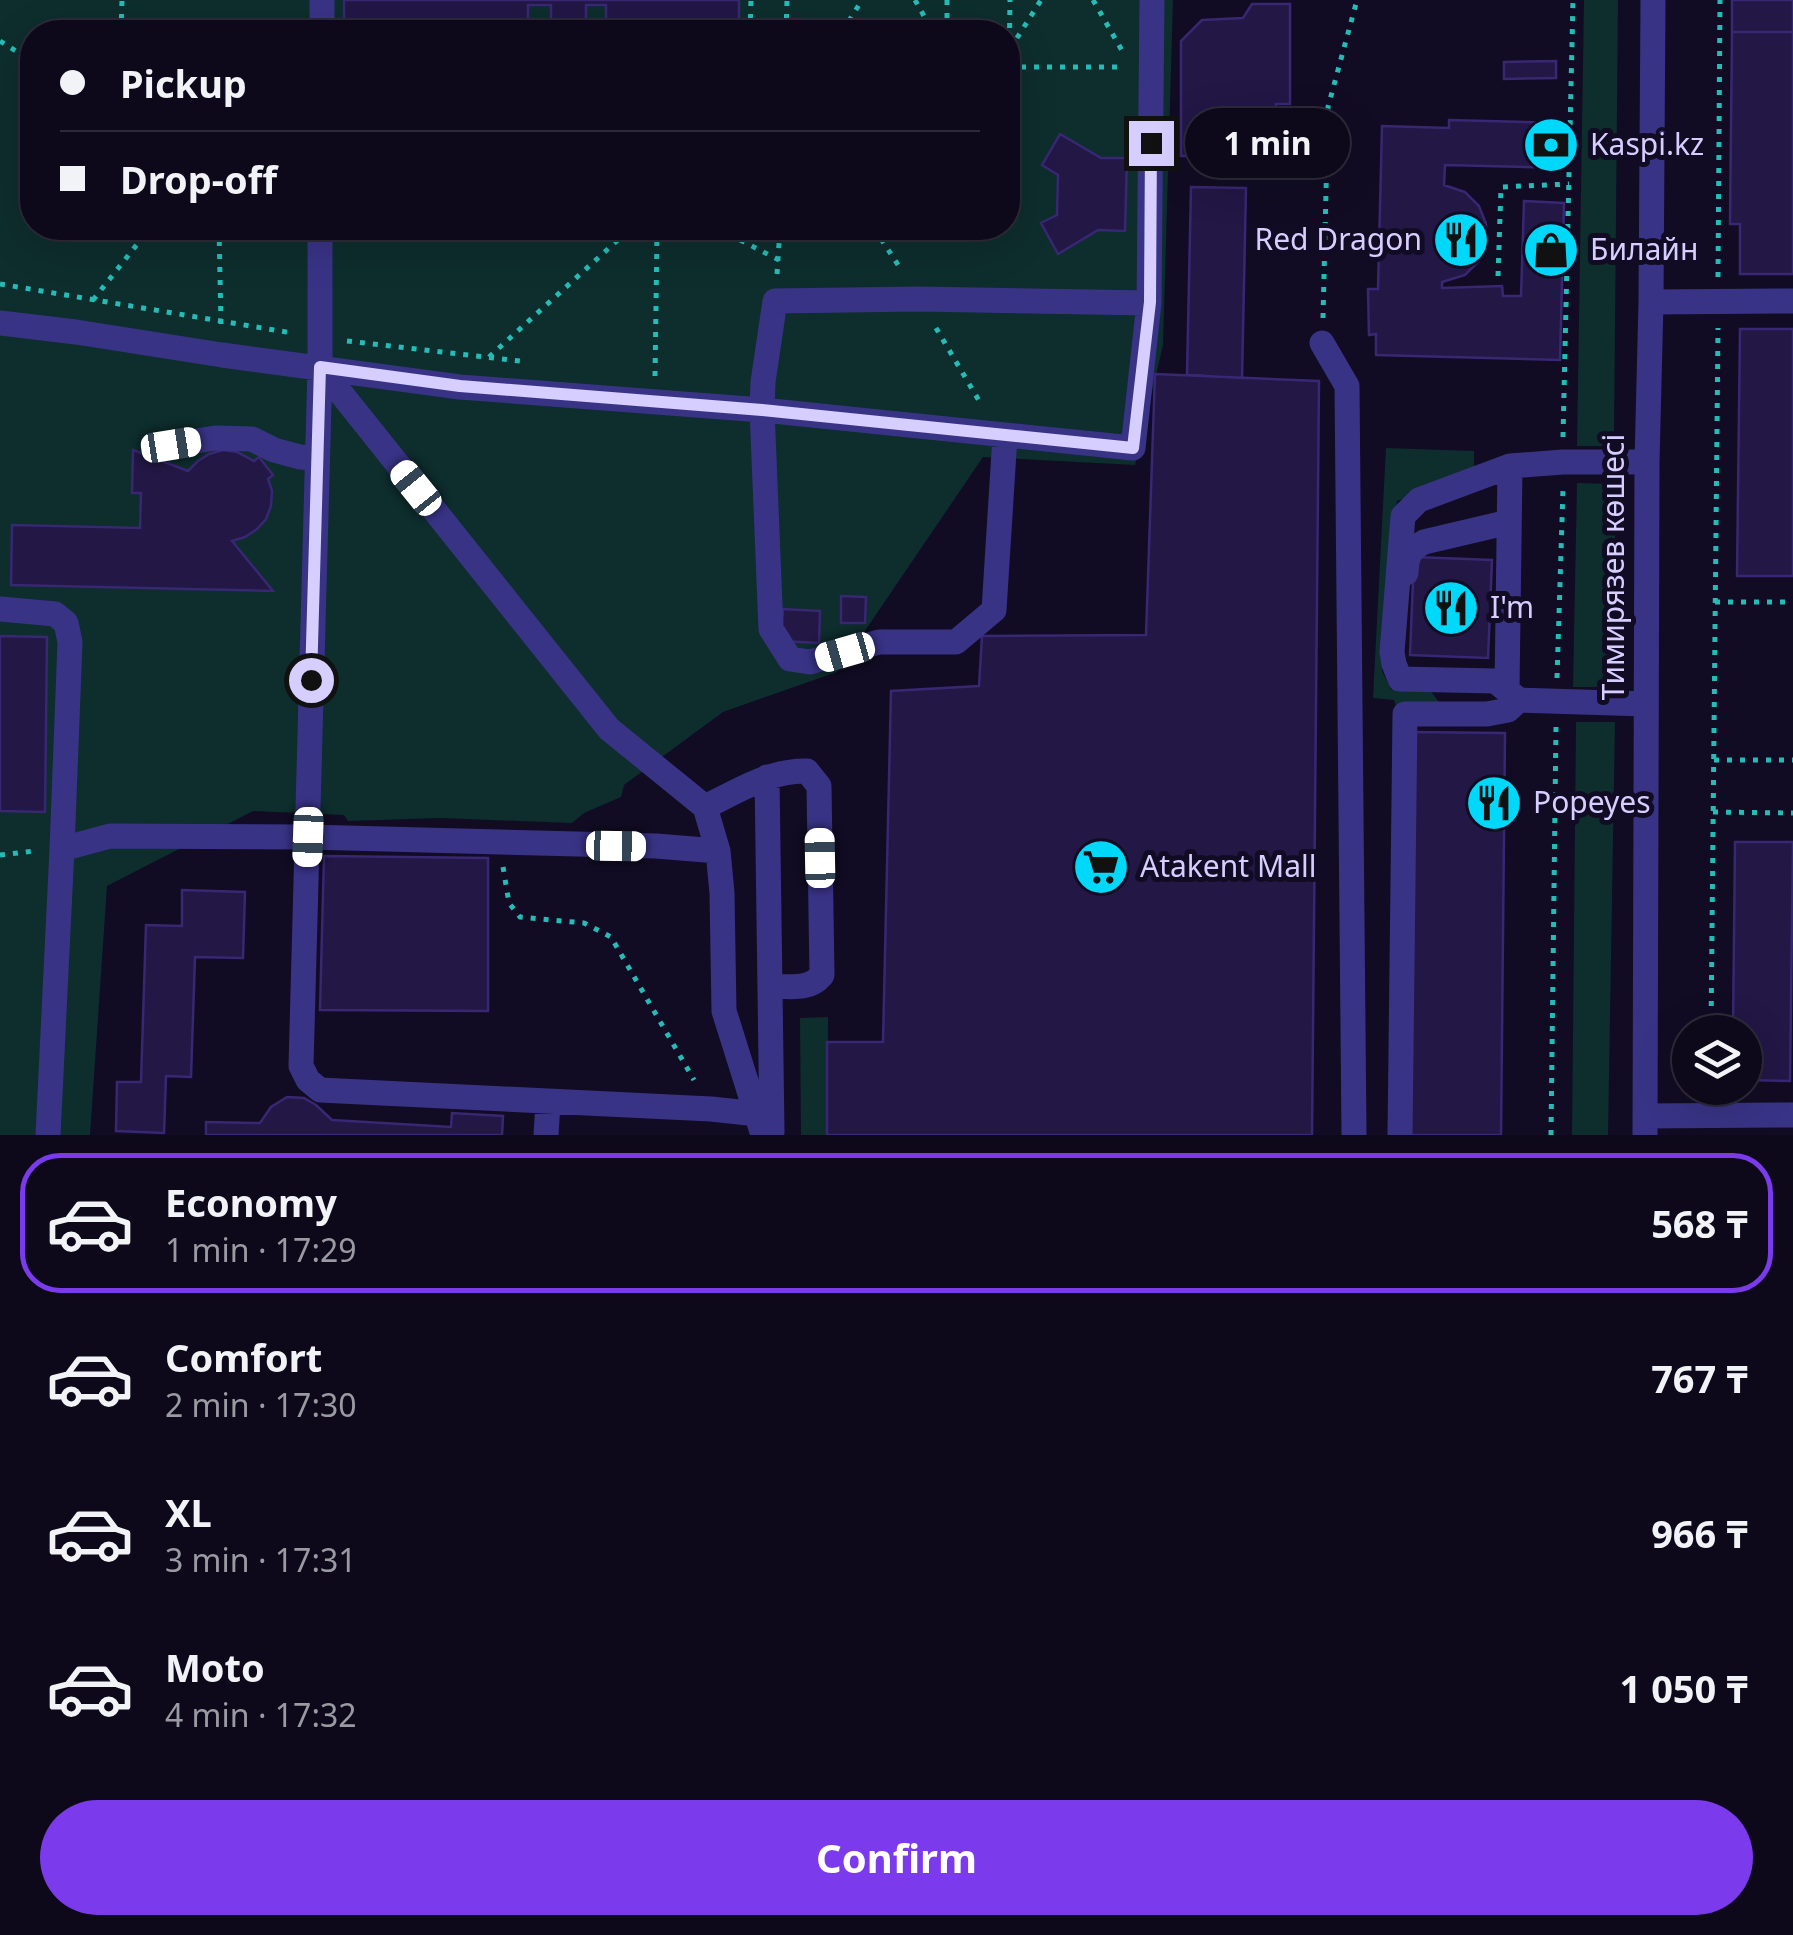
<!DOCTYPE html>
<html lang="en">
<head>
<meta charset="utf-8">
<style>
	:root { --surface:#0d091a; --page:#161223; --text:#f1f3f6; --muted:#9a9aa2; --line:#2d2a39; --accent:#7c3aed }
	body { margin:0; font-family:"Noto Sans",sans-serif; background:var(--page); color:var(--text); height:100vh; display:flex; flex-direction:column; font-size:38px; white-space:nowrap }
	* { box-sizing:border-box; margin:0 }
	p { font-size:32px; color:var(--muted) }
	.icon { flex:none; width:55px; height:55px; fill:none; stroke:currentColor; stroke-width:2; stroke-linecap:round; stroke-linejoin:round }
	.map { position:relative; height:1135px; overflow:hidden }
	.sheet { display:flex; flex-direction:column; background:var(--surface); flex:1 }
	.sheet>* { flex:none }
	.hud { position:absolute; left:20px; top:20px; width:1000px; height:220px; border-radius:40px; box-shadow:0 10px 40px #0002,0 0 0 2px var(--line); display:grid; align-content:center; height:220px; padding:0 40px; background:var(--surface) }
	.controls { position:absolute; left:1672px; top:1015px; display:grid; gap:20px }
	.controls a { display:grid; place-items:center; width:90px; height:90px; border-radius:50%; background:var(--surface); box-shadow:0 10px 40px #0002,0 0 0 2px var(--line); font-size:50px }
	.end { position:absolute; width:45px; height:45px; margin:-22px; border:12px solid #d5ceff; background:#111; box-shadow:0 0 0 5px #111 }
	.from { border-radius:50% }
	.bubble { position:absolute; height:70px; border-radius:35px; background:var(--surface); box-shadow:0 10px 40px #0002,0 0 0 2px var(--line); font-size:32px; font-weight:700; line-height:70px; text-align:center }
	.car { position:absolute; width:30px; height:60px; margin:-30px -15px; border-radius:12px; box-shadow:0 0 8px 2px #0007; background:linear-gradient(#fff 24%,#345 0 40%,#fff 0 76%,#345 0 86%,#fff 0) }
	.hud b { display:flex; align-items:center; gap:35px; height:95px; font-size:38px }
	.hud b+b { border-top:2px solid var(--line) }
	.hud i { width:25px; height:25px; background:var(--text) }
	ul { padding:18px 0 0; list-style:none }
	li { display:flex; align-items:center; gap:30px; height:140px; margin:0 20px 15px; padding:0 20px; border:5px solid transparent; border-radius:40px }
	li div { flex:1 }
	li b { display:block; font-size:38px }
	li em { font-style:normal; font-weight:700 }
	li.current { border-color:var(--accent) }
	li>.icon { width:90px; height:90px; stroke-width:1.5 }
	.primary-button { display:flex; gap:20px; margin-top:auto; padding:20px 40px }
	.primary-button a { flex:1; height:115px; border-radius:60px; background:var(--accent); color:#fff; font-size:40px; font-weight:700; line-height:115px; text-align:center }
	.map>svg:first-child { display:block }
	.green { fill:#0e2d2d; fill-rule:evenodd }
	.building { fill:#221745; stroke:#382773; stroke-width:2.5 }
	.lines { fill:none; stroke-linecap:round; stroke-linejoin:round }
	.path { stroke:#25bcb8; stroke-width:5; stroke-dasharray:5 8; stroke-linecap:butt }
	.minor { stroke:#393386; stroke-width:25 }
	.route { stroke:#d5ceff; stroke-width:12 }
	.labels { text-anchor:middle; stroke-width:10; stroke-linejoin:round; paint-order:stroke }
	.poi-label { font-size:30px; fill:#d5ceff; stroke:#110c23; text-anchor:start }
	.street-label { font-size:30px; fill:#d5ceff; stroke:#110c23 }
</style>
</head>
<body>
<div class="map">
<svg width="1793" height="1135" viewBox="0 0 1793 1135">
	<rect width="100%" height="100%" fill="#110c23"/>
	<path class="green" d="M0 0H1173L1163 345 1135 465 983 457 837 672 723 712 624 785 621 797 584 813 572 823 441 818 348 821 344 815 253 811 107 886 90 1135H0ZM32 32H1008V228H32Z
		M1584 0H1618L1614 435 1604 446H1577Z
		M1386 448 1474 451V472L1397 501 1382 671 1391 689 1430 690 1441 705 1396 707 1394 700 1373 698Z
		M1577 483 1616 484 1612 687H1573Z
		M1576 722H1615L1608 1135H1572Z
		M828 1017 827 1135H801L800 1018Z"/>
	<path class="building" d="M344 0H739V32H606V5H586V27H551V5H528V32H344Z
		M1732 0H1793V32H1732Z
		M1252 4H1290V104H1276V156H1181V41L1202 20 1243 18Z
		M1732 32H1793V274H1740V224H1730Z
		M1556 61V78L1504 79V62Z
		M1449 120 1564 123 1562 168 1445 165 1444 185 1465 192 1479 206 1486 224V244L1479 261 1465 275 1442 282V288L1502 286 1503 296H1521L1524 201 1564 203 1560 360 1376 355V334L1369 335 1368 289H1378L1382 126 1449 128Z
		M1060 134 1101 158H1127L1125 231 1098 230 1058 254 1041 223 1057 215 1058 175 1042 165Z
		M1191 187 1246 188 1242 378 1187 375Z
		M1740 329H1793V576H1737Z
		M1155 374 1319 381 1312 1135H827V1042H883L891 691 979 686 982 636 1146 635Z
		M133 450 188 471 198 461 209 454 223 450 237 452 254 461 259 457 273 475 268 479 272 491 271 506 266 519 257 529 245 537 232 541 273 591 11 585 12 525 140 528 141 493H132Z
		M1414 557 1492 560 1488 658 1410 655Z
		M841 596 866 597 865 623H841Z
		M783 609 820 611 819 643 781 641Z
		M0 636 47 637 45 812 0 811Z
		M1410 732 1505 733 1501 1135H1407Z
		M1735 842H1793L1790 1081 1745 1080V1032H1733Z
		M324 856 488 858V1011L320 1010Z
		M182 890 245 892 243 958 195 957 191 1077 166 1076 164 1133 116 1131 117 1082H141L146 925 182 926Z
		M287 1097 304 1098 316 1105 332 1120 451 1127 452 1113 503 1116 502 1135H206V1122L260 1123 271 1107Z"/>
	<g class="lines">
		<path class="path" d="M915 0 933 32
			M947 0V32
			M1093 0 1124 54
			M121 32 122 0
			M750 32 751 0
			M786 32 787 0
			M842 32 862 0
			M0 41 32 61
			M1010 49 1041 0
			M1008 67H1124
			M1009 67 1010 0
			M219 228 221 324
			M643 228C654 235 664 236 675 228
			M717 228 779 260
			M874 228 902 271
			M777 274 780 228
			M1498 276 1501 187 1569 184
			M1718 277 1720 0
			M0 284 292 333
			M93 300 150 228
			M1323 318 1328 107 1357 0
			M936 328 981 404
			M347 341 520 361
			M489 357 631 228
			M655 376 657 234
			M1563 437 1573 0
			M1715 602H1793
			M1557 678 1563 489
			M1714 760H1793
			M1713 812 1793 813
			M0 855 34 851
			M503 867 509 903 520 917 584 923 611 937 694 1080
			M1711 1032 1718 328
			M1551 1135 1556 725"/>
		<path class="minor" d="M322 32V0
			M320 228V367L301 1066 308 1080 320 1090 711 1109 758 1114
			M1651 302 1793 301
			M0 323 76 332 222 355 460 387 762 410 1133 448 1149 303 1152 0
			M1322 343 1347 386 1354 1135
			M320 367 609 729 705 807 718 851 722 893 724 1011 763 1135
			M1005 436 994 610 956 642H879L810 662 790 659 771 629 762 410 763 382 775 301 919 299 1149 303
			M171 445 215 438 252 439 274 450 300 457 317 458
			M1406 573C1407 556 1409 550 1424 542L1509 522
			M1 609 55 614 66 623 70 642 62 849
			M1507 689 1510 466
			M1646 704 1519 700 1495 681 1400 679 1394 664 1392 652 1403 516 1419 500 1510 466 1563 462H1647
			M767 777 772 1132
			M705 807C738 791 770 770 807 771L819 786 822 975C809 991 789 986 770 986
			M1645 1116 1793 1115
			M48 1135 62 849 110 836 308 837 656 846 718 851
			M546 1135 548 1103
			M1400 1135 1405 714H1487L1508 710 1519 700
			M1645 1135 1647 462 1651 302 1653 0"/>
	</g>
	<g class="lines">
		<path class="route" d="M311 680 320 367 460 386 762 410 1133 448 1150 302 1151 143"/>
	</g>
	<defs>
		<g id="bank-disc" transform="scale(2.875)"><circle r="9.5" fill="#00d8f9" stroke="#110c23"/><path d="M-6-4H6V4H-6ZM0-2.3a2.3 2.3 0 1 0 0 4.6a2.3 2.3 0 1 0 0-4.6Z" fill="#111"/></g>
		<g id="restaurant-disc" transform="scale(2.875)"><circle r="9.5" fill="#00d8f9" stroke="#110c23"/><path d="M-5-6h1v4h1v-4h1v4h1v-4h1v5L-1.5 .5V6h-2V.5L-5-1ZM5-6V6H3V1.5H1.5Q1.5-4 5-6Z" fill="#111"/></g>
		<g id="shop-disc" transform="scale(2.875)"><circle r="9.5" fill="#00d8f9" stroke="#110c23"/><path d="M-5-2.5h2.3a2.7 3.5 0 0 1 5.4 0H5L5.5 6h-11ZM-1.5-2.5h3a1.5 2.3 0 0 0-3 0Z" fill="#111"/></g>
		<g id="supermarket-disc" transform="scale(2.875)"><circle r="9.5" fill="#00d8f9" stroke="#110c23"/><path d="M-6-5.5h2.5l.6 2H6L4.5 2H-2.5L-4.4-4H-6ZM-1.5 3.2a1.3 1.3 0 1 0 .1 0ZM3 3.2a1.3 1.3 0 1 0 .1 0Z" fill="#111"/></g>
	</defs>
	<g fill-rule="evenodd">
		<use href="#bank-disc" x="1551" y="145"/>
		<use href="#restaurant-disc" x="1461" y="240"/>
		<use href="#shop-disc" x="1551" y="250"/>
		<use href="#restaurant-disc" x="1451" y="608"/>
		<use href="#restaurant-disc" x="1494" y="803"/>
		<use href="#supermarket-disc" x="1101" y="867"/>
	</g>
	<g class="labels">
		<g class="poi-label">
			<text x="1590" y="155">Kaspi.kz</text>
			<text x="1422" y="250" text-anchor="end">Red Dragon</text>
			<text x="1590" y="260">Билайн</text>
			<text x="1490" y="618">I'm</text>
			<text x="1533" y="813">Popeyes</text>
			<text x="1140" y="877">Atakent Mall</text>
		</g>
		<g class="street-label">
			<text transform="translate(1614 567) rotate(-90)" y="10">Тимирязев көшесі</text>
		</g>
	</g>
</svg>
<div class="controls">
<a><svg class="icon" aria-label="layers" viewBox="0 0 24 24"><path d="M12 4l9 5-9 5-9-5zM3 14l9 5 9-5"/></svg></a>
</div>
<i class="end from" style="left:311px;top:680px"></i>
<i class="end" style="left:1151px;top:143px"></i>
<div class="bubble" style="left:1185px;top:108px;width:165px">1 min</div>
<i class="car" style="left:171px;top:445px;rotate:81deg"></i>
<i class="car" style="left:416px;top:488px;rotate:321deg"></i>
<i class="car" style="left:845px;top:652px;rotate:254deg"></i>
<i class="car" style="left:308px;top:837px;rotate:182deg"></i>
<i class="car" style="left:616px;top:846px;rotate:91deg"></i>
<i class="car" style="left:820px;top:858px;rotate:359deg"></i>
<div class="hud">
<b><i class="from"></i>Pickup</b>
<b><i></i>Drop-off</b>
</div>
</div>
<section class="sheet">
<ul>
<li class="current"><svg class="icon" aria-label="car" viewBox="0 0 24 24"><path d="M5 17H2v-5l4-1 3-4h7l3 4 3 1v5h-3M9 17h6M6 11h13"/><circle cx="7" cy="17" r="2"/><circle cx="17" cy="17" r="2"/></svg><div><b>Economy</b><p>1 min · 17:29</p></div><em>568 ₸</em></li>
<li><svg class="icon" aria-label="car" viewBox="0 0 24 24"><path d="M5 17H2v-5l4-1 3-4h7l3 4 3 1v5h-3M9 17h6M6 11h13"/><circle cx="7" cy="17" r="2"/><circle cx="17" cy="17" r="2"/></svg><div><b>Comfort</b><p>2 min · 17:30</p></div><em>767 ₸</em></li>
<li><svg class="icon" aria-label="car" viewBox="0 0 24 24"><path d="M5 17H2v-5l4-1 3-4h7l3 4 3 1v5h-3M9 17h6M6 11h13"/><circle cx="7" cy="17" r="2"/><circle cx="17" cy="17" r="2"/></svg><div><b>XL</b><p>3 min · 17:31</p></div><em>966 ₸</em></li>
<li><svg class="icon" aria-label="car" viewBox="0 0 24 24"><path d="M5 17H2v-5l4-1 3-4h7l3 4 3 1v5h-3M9 17h6M6 11h13"/><circle cx="7" cy="17" r="2"/><circle cx="17" cy="17" r="2"/></svg><div><b>Moto</b><p>4 min · 17:32</p></div><em>1 050 ₸</em></li>
</ul>
<div class="primary-button"><a>Confirm</a></div>
</section>
</body>
</html>
